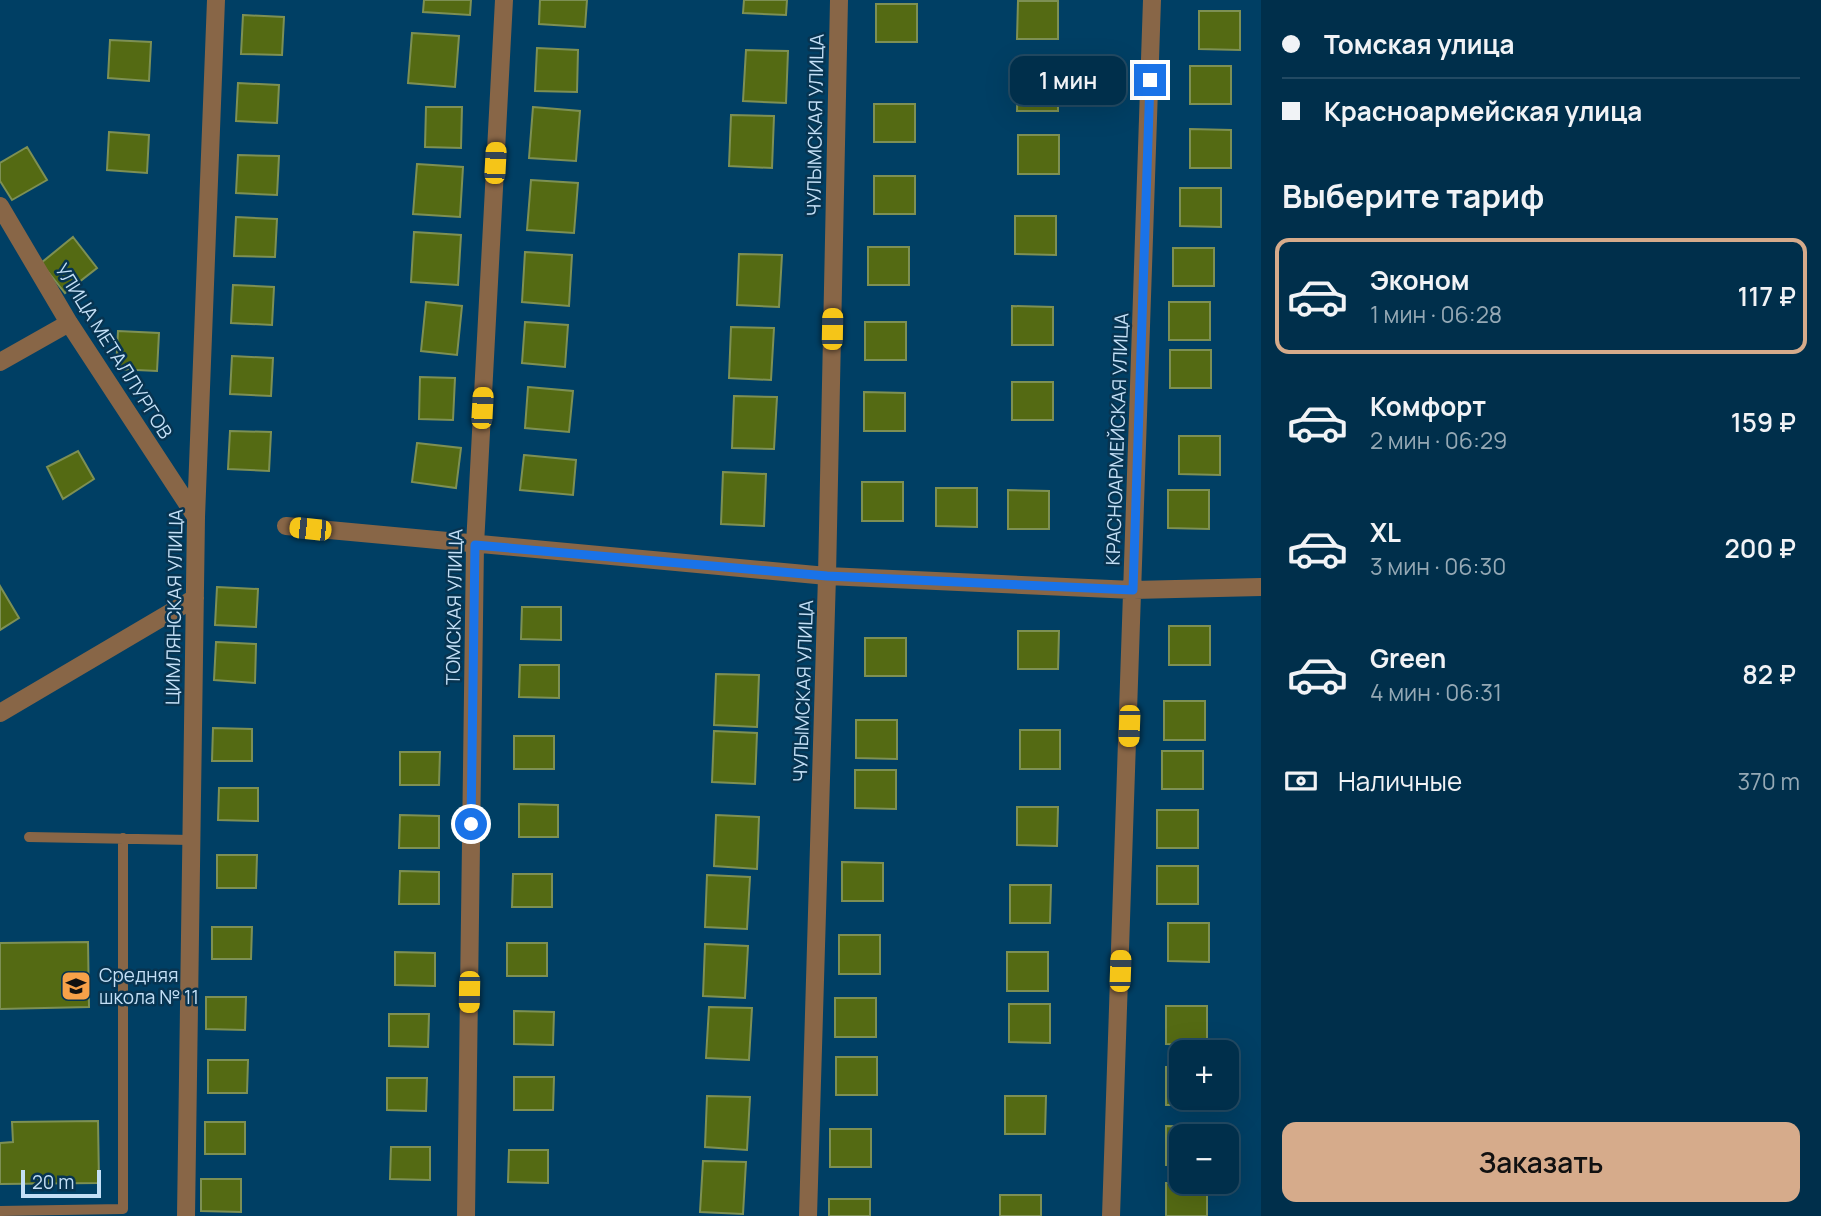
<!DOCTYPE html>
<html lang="ru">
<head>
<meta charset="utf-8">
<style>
	:root { --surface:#002f4b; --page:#0a3752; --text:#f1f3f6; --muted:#95a9b5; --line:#224a63; --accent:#d6ab8b }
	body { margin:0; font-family:Manrope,sans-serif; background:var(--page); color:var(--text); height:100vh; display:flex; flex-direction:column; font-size:26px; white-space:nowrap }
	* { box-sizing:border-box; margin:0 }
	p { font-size:23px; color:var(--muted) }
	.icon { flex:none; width:38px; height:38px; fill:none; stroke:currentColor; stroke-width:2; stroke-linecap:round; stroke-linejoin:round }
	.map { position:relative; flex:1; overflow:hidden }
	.panel { display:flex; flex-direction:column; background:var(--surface); width:560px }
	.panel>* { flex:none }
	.hud { display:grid; align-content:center; height:154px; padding:0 21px; background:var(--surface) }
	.buttons { position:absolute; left:1169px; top:1040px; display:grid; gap:14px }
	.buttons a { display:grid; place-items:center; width:70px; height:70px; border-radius:14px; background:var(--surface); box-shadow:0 7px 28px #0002,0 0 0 2px var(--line); font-size:35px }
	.scale { position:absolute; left:21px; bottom:18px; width:80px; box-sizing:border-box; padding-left:7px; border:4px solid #c3dff6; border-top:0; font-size:19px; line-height:24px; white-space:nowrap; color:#c3dff6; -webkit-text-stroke:5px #073451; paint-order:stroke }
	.end { position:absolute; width:32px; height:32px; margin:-16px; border:9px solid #1a73e8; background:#fff; box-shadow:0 0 0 4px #fff }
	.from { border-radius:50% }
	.bubble { position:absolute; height:49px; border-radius:14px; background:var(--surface); box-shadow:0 7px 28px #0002,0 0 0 2px var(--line); font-size:23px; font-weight:600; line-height:49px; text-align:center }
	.car { position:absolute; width:21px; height:42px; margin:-21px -10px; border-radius:9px; box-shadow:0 0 5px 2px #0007; background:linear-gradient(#f5c518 24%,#345 0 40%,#f5c518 0 76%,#345 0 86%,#f5c518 0) }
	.hud b { display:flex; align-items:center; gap:24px; height:66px; font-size:26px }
	.hud b+b { border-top:2px solid var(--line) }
	.hud i { width:18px; height:18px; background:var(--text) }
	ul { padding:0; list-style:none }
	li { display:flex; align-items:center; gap:21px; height:116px; margin:0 14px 10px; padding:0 7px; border:4px solid transparent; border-radius:14px }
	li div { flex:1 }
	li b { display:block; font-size:26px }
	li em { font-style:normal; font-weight:600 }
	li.active { border-color:var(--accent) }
	li>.icon { width:63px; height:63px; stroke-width:1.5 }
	h2 { padding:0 21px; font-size:32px; line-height:84px }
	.pay { display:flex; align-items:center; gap:18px; height:77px; padding:0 21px; font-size:26px }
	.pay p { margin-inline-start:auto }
	.primary-button { display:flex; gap:14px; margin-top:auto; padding:14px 21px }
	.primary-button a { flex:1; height:80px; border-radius:14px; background:var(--accent); color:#111; font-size:28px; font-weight:600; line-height:80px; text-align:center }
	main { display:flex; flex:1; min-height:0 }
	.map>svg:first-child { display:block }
	.building { fill:#546a13; stroke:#7d9054; stroke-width:2 }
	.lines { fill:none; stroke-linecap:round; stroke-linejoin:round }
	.lane { stroke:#886647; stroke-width:10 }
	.street { stroke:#886647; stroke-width:18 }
	.route { stroke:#1a73e8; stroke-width:9 }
	.labels { text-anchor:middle; stroke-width:5; stroke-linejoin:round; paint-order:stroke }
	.street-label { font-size:19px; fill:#c3dff6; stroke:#073451 }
	.poi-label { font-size:19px; fill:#c3dff6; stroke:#073451; text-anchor:start }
</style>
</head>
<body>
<main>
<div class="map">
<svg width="1261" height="1216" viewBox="0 0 1261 1216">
	<rect width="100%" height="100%" fill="#003f64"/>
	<path class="building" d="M424 0H471L470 15 423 12Z
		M540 0H587L585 27 539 24Z
		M744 0H787L786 15 743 13Z
		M1018 1H1058V39H1017Z
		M876 4H917V42H876Z
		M1199 11H1240V50L1199 49Z
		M243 15 284 17 282 55 241 54Z
		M412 33 459 36 455 87 408 83Z
		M110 40 151 42 149 81 108 78Z
		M537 48 578 50 577 92 535 91Z
		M746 50 788 51 786 103 743 101Z
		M1190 66H1231V104H1190Z
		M1018 73H1058V111H1017Z
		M238 83 279 85 277 123 236 121Z
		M874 104H915V142H874Z
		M426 107H462L461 148 425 147Z
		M533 107 580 111 576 161 529 158Z
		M731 115 774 116 772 168 729 166Z
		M1190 129 1231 130V168H1190Z
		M109 132 149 135 147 173 107 170Z
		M1018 135H1059V174H1018Z
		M27 147 47 180 12 200 0 181V163Z
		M238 155 279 156 277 195 236 193Z
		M417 164 463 167 460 217 413 214Z
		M874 176H915V214H874Z
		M531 180 578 183 574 233 527 230Z
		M1180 188H1221V227L1180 226Z
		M1015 216H1056V255L1015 254Z
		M236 217 277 219 275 257 234 256Z
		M414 232 461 235 458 285 411 282Z
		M73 237 97 268 65 293 41 263Z
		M868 247H909V285H868Z
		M1173 248H1214V286H1173Z
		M525 252 572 255 569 306 522 302Z
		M739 254 782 255 779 307 737 305Z
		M233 285 274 287 272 325 231 323Z
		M426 302 462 306 457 355 421 351Z
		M1169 302H1210V340H1169Z
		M1012 306 1053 307V345H1012Z
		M525 322 568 325 565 367 522 363Z
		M865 322H906V360H865Z
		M731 327 774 328 771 380 729 378Z
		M118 331 159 333 157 371 116 369Z
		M1170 350H1211V388H1170Z
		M232 356 273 358 271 396 230 394Z
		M420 377 455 378 453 420 419 419Z
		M1012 382H1053V420H1012Z
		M528 387 573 391 569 432 525 428Z
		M864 392 905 393V431H864Z
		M734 396 777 397 774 449 732 448Z
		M230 431 271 432 269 471 228 469Z
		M1179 436H1220V475L1179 474Z
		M417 443 461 448 456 488 412 482Z
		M78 451 94 479 63 499 47 467Z
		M524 455 576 460 573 495 520 490Z
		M723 472 766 474 764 526 721 524Z
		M862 482H903V521H862Z
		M936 488H977V527L936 526Z
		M1008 490 1049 491V529H1008Z
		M1168 490H1209V529L1168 528Z
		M0 586 19 618 0 630Z
		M217 587 258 589 256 627 215 625Z
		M522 607H561V640L521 639Z
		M1169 626H1210V665H1169Z
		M1018 631H1059L1058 669H1018Z
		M865 638H906V676H865Z
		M216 642 256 644 255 683 214 680Z
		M520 665H559V698L519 697Z
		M716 674 759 675 757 727 714 725Z
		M1164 701H1205V740H1164Z
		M856 720H897V759L856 758Z
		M213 728 252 729V761H212Z
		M1020 730H1060V769H1020Z
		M714 731 757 733 755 784 712 782Z
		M514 736H554V769H514Z
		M1162 751H1203V789H1162Z
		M400 752H440L439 785H400Z
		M855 770H896V809L855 808Z
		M219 788H258V821L218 820Z
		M519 804 558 805V837H519Z
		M1017 807H1058L1057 846 1017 845Z
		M1157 810H1198V848H1157Z
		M400 815 439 816V848H399Z
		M716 815 759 817 757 869 714 866Z
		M217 855H257L256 888H217Z
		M842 862 883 863V901H842Z
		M1157 866H1198V904H1157Z
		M400 871 439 872V904H399Z
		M513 874H552V907H512Z
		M707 875 750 877 747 929 705 927Z
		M1010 885H1051L1050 923H1010Z
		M1168 923H1209V962L1168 961Z
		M212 927H252L251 959H212Z
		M839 935H880V974H839Z
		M88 942 89 1007 0 1009V943Z
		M507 943H547V976H507Z
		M705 944 748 946 745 998 703 996Z
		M395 952 435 953V986L395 985Z
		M1007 952H1048V991H1007Z
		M206 997H246L245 1030 206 1029Z
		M835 998H876V1037H835Z
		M1009 1004H1050V1043L1009 1042Z
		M1166 1006H1207V1045L1166 1044Z
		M709 1007 752 1008 749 1060 706 1058Z
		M514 1011 554 1012 553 1045 514 1044Z
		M389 1014H429L428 1047 389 1046Z
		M836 1057H877V1095H836Z
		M208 1060H248L247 1093H208Z
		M1166 1067H1181V1097H1207V1105H1166Z
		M514 1077H554L553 1110H514Z
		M387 1078H427L426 1111 387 1110Z
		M707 1096 750 1097 747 1150 705 1147Z
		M1005 1096H1046L1045 1134H1005Z
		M98 1121 99 1183 0 1184V1143L13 1142 12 1122Z
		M205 1122H245V1154H205Z
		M1166 1126 1207 1127V1136H1181V1165H1166Z
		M830 1129H871V1167H830Z
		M391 1147H430V1180L390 1179Z
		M509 1150H548V1183L508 1182Z
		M703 1161 746 1162 743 1214 700 1212Z
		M201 1179H241V1212L201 1211Z
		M1166 1183H1207V1216H1166Z
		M1000 1195H1041V1216H1000Z
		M829 1199H870V1216H829Z"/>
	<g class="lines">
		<path class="lane" d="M29 837 191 840
			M0 1211 123 1209V838"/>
		<path class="street" d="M0 206 69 323 196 517
			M0 362 69 323
			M286 526 827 576 1133 590 1261 587
			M0 713 195 598
			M186 1216 196 517 216 0
			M466 1216 475 545 504 0
			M808 1216 827 576 839 0
			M1111 1216 1152 0"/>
	</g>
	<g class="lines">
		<path class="route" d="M471 824 475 545 827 576 1133 590 1150 80"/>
	</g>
	<defs>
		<g id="school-square" transform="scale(1.575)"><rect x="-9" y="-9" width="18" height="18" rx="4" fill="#f7a149" stroke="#073451"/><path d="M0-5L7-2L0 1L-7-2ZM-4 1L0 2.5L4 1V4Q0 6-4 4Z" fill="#111"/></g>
	</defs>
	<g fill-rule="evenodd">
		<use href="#school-square" x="76" y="986"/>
	</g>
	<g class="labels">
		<g class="street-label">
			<text transform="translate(815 125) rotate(-89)" y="7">ЧУЛЫМСКАЯ УЛИЦА</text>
			<text transform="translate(114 351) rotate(58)" y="7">УЛИЦА МЕТАЛЛУРГОВ</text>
			<text transform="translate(1117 439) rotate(-88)" y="7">КРАСНОАРМЕЙСКАЯ УЛИЦА</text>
			<text transform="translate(174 607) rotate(-89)" y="7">ЦИМЛЯНСКАЯ УЛИЦА</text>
			<text transform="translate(454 607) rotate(-89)" y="7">ТОМСКАЯ УЛИЦА</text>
			<text transform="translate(803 691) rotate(-88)" y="7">ЧУЛЫМСКАЯ УЛИЦА</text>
		</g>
		<g class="poi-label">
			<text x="99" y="982">Средняя<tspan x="99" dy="22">школа № 11</tspan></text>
		</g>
	</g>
</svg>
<div class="buttons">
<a>+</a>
<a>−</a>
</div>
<div class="scale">20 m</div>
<i class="end from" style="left:471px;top:824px"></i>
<i class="end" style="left:1150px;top:80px"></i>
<div class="bubble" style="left:1010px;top:56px;width:116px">1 мин</div>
<i class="car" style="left:495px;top:163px;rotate:3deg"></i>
<i class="car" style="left:832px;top:329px;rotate:1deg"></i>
<i class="car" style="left:482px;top:408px;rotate:3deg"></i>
<i class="car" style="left:310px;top:529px;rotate:276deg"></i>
<i class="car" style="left:1129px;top:726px;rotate:182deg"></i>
<i class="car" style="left:1120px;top:971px;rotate:2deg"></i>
<i class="car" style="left:469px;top:992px;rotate:181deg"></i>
</div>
<section class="panel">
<div class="hud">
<b><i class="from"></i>Томская улица</b>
<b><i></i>Красноармейская улица</b>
</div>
<h2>Выберите тариф</h2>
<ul>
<li class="active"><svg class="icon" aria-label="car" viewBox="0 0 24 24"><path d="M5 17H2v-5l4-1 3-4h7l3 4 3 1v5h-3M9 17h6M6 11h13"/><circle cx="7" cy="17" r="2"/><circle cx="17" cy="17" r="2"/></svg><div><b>Эконом</b><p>1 мин · 06:28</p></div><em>117 ₽</em></li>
<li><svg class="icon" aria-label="car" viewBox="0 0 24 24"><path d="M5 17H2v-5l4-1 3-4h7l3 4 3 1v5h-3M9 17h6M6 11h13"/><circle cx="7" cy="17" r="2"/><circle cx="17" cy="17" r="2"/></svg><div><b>Комфорт</b><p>2 мин · 06:29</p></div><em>159 ₽</em></li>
<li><svg class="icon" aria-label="car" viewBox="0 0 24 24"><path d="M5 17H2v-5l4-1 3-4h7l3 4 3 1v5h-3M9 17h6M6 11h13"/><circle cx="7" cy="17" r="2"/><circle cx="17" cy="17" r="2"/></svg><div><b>XL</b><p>3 мин · 06:30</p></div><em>200 ₽</em></li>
<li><svg class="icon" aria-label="car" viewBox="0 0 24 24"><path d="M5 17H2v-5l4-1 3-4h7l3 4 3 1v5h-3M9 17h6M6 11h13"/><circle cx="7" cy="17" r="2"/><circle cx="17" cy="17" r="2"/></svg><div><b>Green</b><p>4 мин · 06:31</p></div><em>82 ₽</em></li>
</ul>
<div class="pay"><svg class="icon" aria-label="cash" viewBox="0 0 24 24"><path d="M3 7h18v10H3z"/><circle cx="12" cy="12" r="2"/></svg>Наличные<p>370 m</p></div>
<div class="primary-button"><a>Заказать</a></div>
</section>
</main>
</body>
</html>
